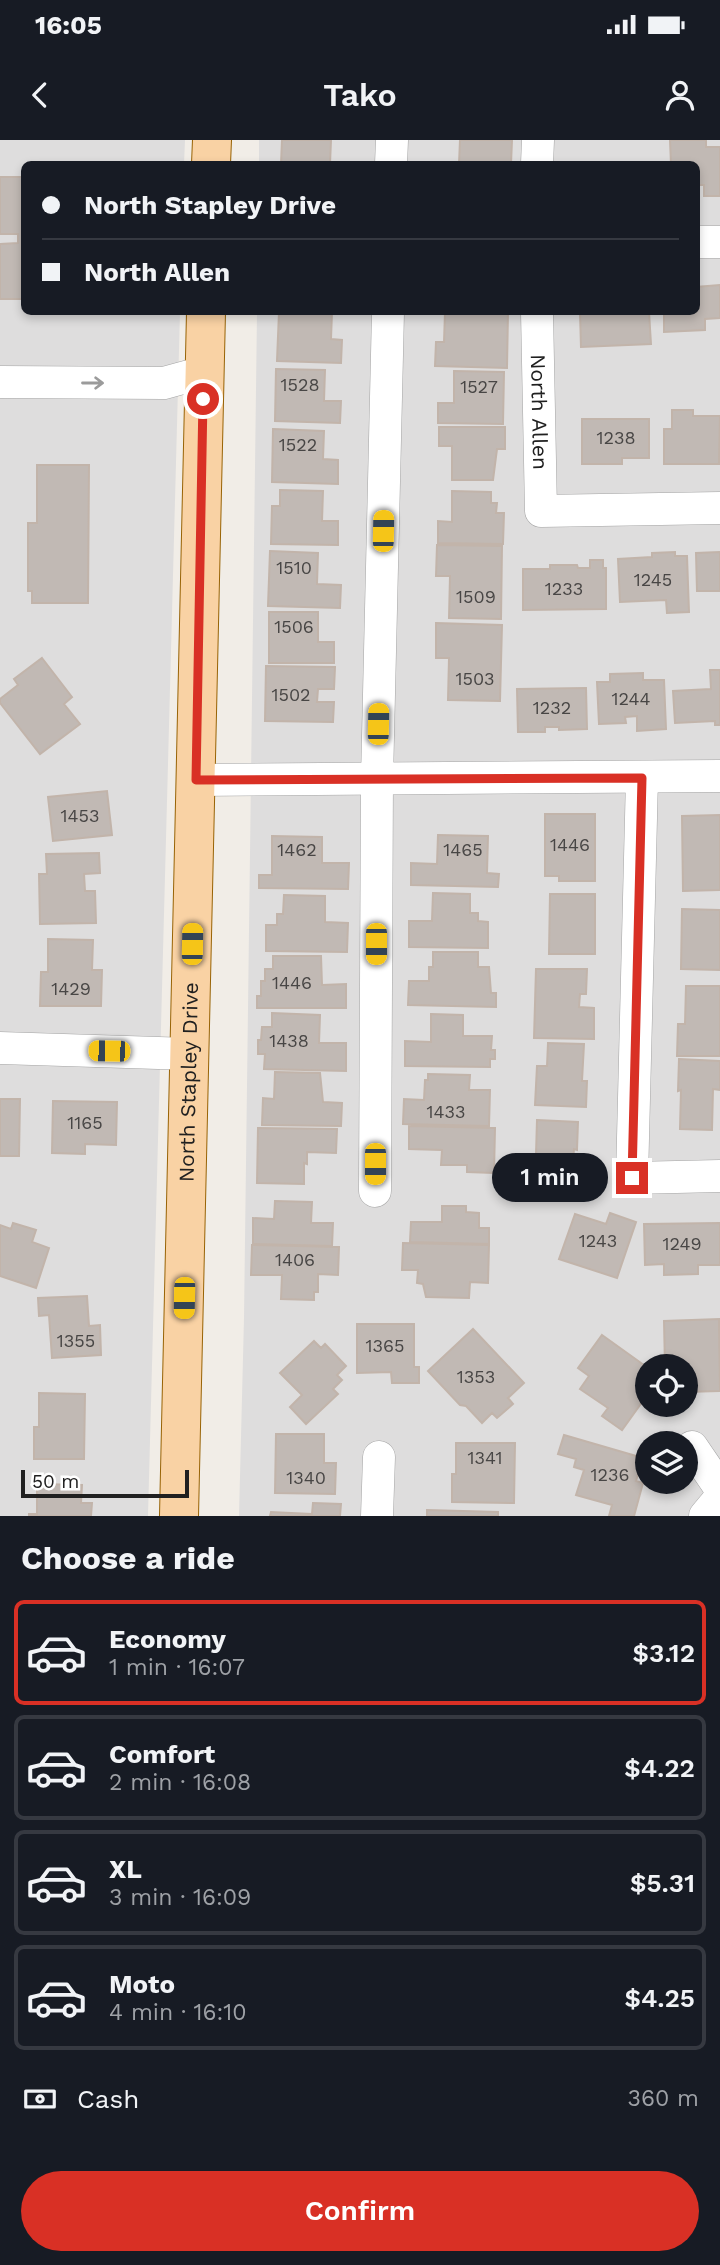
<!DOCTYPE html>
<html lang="en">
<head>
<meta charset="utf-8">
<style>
	:root { --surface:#171b24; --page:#20242c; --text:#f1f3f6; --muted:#9ea1a6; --line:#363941; --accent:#d93025 }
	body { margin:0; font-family:"Work Sans",sans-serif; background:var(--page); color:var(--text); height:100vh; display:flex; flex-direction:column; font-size:26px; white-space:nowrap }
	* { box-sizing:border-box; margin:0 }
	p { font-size:23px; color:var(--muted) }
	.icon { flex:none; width:38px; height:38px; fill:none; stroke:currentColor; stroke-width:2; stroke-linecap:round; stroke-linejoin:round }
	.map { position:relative; height:1376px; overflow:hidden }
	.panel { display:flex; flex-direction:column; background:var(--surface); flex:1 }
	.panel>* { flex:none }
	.banner { position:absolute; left:21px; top:21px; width:679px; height:154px; border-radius:10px; box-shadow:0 4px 10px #0003; display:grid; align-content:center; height:154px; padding:0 21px; background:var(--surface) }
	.fabs { position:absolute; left:635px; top:1214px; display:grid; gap:14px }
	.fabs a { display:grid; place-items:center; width:63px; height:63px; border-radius:50%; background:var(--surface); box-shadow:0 4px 10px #0003; font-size:35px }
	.scale { position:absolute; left:21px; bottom:18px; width:168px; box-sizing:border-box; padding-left:7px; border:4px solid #202020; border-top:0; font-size:19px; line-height:24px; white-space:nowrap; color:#202020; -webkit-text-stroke:5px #fff; paint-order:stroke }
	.end { position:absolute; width:32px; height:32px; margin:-16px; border:9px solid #d93025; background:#fff; box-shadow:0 0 0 4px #fff }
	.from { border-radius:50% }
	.bubble { position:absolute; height:49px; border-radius:24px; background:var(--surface); box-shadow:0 4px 10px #0003; font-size:23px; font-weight:600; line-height:49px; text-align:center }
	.car { position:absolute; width:21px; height:42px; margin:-21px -10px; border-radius:9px; box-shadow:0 0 5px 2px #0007; background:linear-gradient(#f5c518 24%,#345 0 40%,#f5c518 0 76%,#345 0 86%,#f5c518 0) }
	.banner b { display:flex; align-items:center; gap:24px; height:66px; font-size:26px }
	.banner b+b { border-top:2px solid var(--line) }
	.banner i { width:18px; height:18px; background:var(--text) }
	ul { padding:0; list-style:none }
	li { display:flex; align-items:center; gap:21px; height:105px; margin:0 14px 10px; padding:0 7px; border:4px solid var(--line); border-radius:10px }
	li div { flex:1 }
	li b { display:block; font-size:26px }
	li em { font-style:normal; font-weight:600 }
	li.active { border-color:var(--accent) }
	li>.icon { width:63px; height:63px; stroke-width:1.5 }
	h2 { padding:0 21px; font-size:32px; line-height:84px }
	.pay { display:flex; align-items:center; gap:18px; height:77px; padding:0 21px; font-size:26px }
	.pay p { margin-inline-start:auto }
	.primary-button { display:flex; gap:14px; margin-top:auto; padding:14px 21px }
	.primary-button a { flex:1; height:80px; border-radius:42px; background:var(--accent); color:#fff; font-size:28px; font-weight:600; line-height:80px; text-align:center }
	.status { display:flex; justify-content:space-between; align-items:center; height:49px; padding:0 35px; background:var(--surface); direction:ltr }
	.status svg { height:19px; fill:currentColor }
	header { display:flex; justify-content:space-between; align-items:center; height:91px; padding:0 21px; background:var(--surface); font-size:32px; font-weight:600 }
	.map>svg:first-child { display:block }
	.residential { fill:#dedddd; fill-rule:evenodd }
	.building { fill:#c1b9b4; stroke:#c2b4aa; stroke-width:2 }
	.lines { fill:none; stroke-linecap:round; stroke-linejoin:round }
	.minor-casing { stroke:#a4a4a4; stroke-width:33 }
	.major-casing { stroke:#986305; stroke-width:40 }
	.minor { stroke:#fff; stroke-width:32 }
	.major { stroke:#f9d2a4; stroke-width:38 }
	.oneway { stroke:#9b9b9b }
	.route { stroke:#d93025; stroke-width:9 }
	.labels { text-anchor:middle; stroke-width:5; stroke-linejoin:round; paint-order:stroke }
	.number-label { font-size:18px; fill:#484645 }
	.street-label { font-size:21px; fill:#202020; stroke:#fff }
</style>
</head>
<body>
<div class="status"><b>16:05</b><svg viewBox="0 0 49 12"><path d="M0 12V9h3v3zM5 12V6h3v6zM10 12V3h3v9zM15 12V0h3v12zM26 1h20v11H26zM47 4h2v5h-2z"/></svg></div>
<header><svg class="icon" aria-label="back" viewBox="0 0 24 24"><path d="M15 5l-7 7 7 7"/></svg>Tako<svg class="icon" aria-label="person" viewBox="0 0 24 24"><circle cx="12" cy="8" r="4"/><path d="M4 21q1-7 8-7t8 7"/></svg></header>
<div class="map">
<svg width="720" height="1376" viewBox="0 0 720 1376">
	<rect width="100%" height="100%" fill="#f1ede7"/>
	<path class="residential" d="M0 0H185L184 24H24V172H180L148 1376H0Z
		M259 0H720V1376H239L244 1178 257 172H696V24H259ZM648 1227H686V1265H648ZM648 1304H686V1342H648Z"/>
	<path class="building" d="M282 0H331L330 24H281Z
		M460 0H512L511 24H444H459Z
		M670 0H706V7H720V56H704V45H696V24H671Z
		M589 22H654V24H589Z
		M0 37H24V168L23 159H0V104L18 103V94H0Z
		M720 145V178L705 179V190L664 192V172H696V147Z
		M279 172H332L331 199 342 200 341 223 277 221Z
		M445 172H508L507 228 435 226 436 202H444Z
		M580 172H649L651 204 581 207Z
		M276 229 325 230 324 261H341L340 283 275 281Z
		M454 231 504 232 503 284 438 283V263H454Z
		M672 270H693V276H720L719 324H664V289H672Z
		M582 279H649V318H622V324H582Z
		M439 287H505V309H497L493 340H452V306H439Z
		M273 289 324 291 323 319 338 320V344L272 342Z
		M37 325H89L88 463H32V451H28V383H37Z
		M280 350 323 351 322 381H338V405L271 404 272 366H280Z
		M452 351 491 352V363H497L496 373H504L503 404 438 403V381L452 382Z
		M437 405 502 406 501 479 449 478 450 436H436Z
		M270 411 318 413 317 444 341 445 340 468 268 466Z
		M675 412V416H687L689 472 667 473 666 460 620 462 618 419 652 417V413Z
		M720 412V451H697L696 413Z
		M590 420H603V428H606V469L523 470V429H550V425H577L578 428H590Z
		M269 472H318V502H334V523H269Z
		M436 483 502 485 500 561 448 560 449 518H436Z
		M42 518 72 557 64 564 80 584 40 614 0 563V559L18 545 14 539Z
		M266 526 335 527 334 549H318L317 562H334L333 582 265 581Z
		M710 530H720V585H715V581L675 583 673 551 711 549Z
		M643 533V540H664L666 589 637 591V576L625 577 626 583 599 584 597 542H610V534Z
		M586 548 587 589 559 590V587H545V592H518L517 549Z
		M107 651 112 695 53 701 48 657Z
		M545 674H595V741H559V736H545Z
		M720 675V750L683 751 682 676Z
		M438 695 488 696 487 733 499 734 498 747 411 745V723L437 724Z
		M272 696 322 697V723H349L348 749 259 748V735H272Z
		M99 713 100 733 84 734 85 751H95L96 783 40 784 39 734H47L46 714Z
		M433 753 470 754V773H478V781L488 782V808L409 807V781H432Z
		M550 754H595V814H549Z
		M284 755 325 756V782L348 783 347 812 266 811V785H277V774H283Z
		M682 769 720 770V830L681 829Z
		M48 799 93 800 92 830H102L101 866H40L41 832H48Z
		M433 812H478V827H489L491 853H496V867L408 865 409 841H429V827H433Z
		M273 816H321L322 845 346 844V868H257V856H261V841H265V829H273Z
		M536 829H587L586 854H580L579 867 594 868V899L534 898Z
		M686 846H720V916H677L678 884H685Z
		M272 873 320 875 319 903H346V931L264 929 265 914H258V900H261L262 887H272Z
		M431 874 463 875V896H492L491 910H495V919H490V927L405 926V901L431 902Z
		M548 903 584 904 582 941H587L586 967 535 965 537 926H547Z
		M679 919 720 921V950L713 949 712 990 680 989 681 950 678 951Z
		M275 932 320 933 323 962 342 963 341 986 262 985 263 958 274 959Z
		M428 934 470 935 469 950H490L489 986 403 984 404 959 424 960 425 940H428Z
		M0 959H20L19 1016H0Z
		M53 961 117 962 116 1005 85 1004V1014L52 1013Z
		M537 980 578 982 577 1010 574 1009 573 1021 579 1022 577 1050 535 1048Z
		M409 986 495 988 494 1033 467 1032V1025H441L442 1010 409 1009Z
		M258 988 337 989 336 1013 307 1012V1024L304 1023V1044L257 1043Z
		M275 1061 312 1062 311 1083H333L332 1106 253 1104V1078L274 1079Z
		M442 1066H466V1072L479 1073V1088H489V1104L410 1102 411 1082H442Z
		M610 1073 636 1082 617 1138 559 1119 575 1074 606 1084Z
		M13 1083 36 1090 32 1102 49 1108 36 1148 0 1136V1085L11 1089Z
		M720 1083V1125H698V1134L664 1135V1124L645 1125 644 1084Z
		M403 1103 489 1105 488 1143 470 1142 469 1158 426 1157 423 1144 417 1143 418 1130H402Z
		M252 1105 339 1107 338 1135 318 1134V1152H314V1160L281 1159 282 1135H251Z
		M87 1156 89 1186 100 1185 101 1215 52 1218 49 1175 39 1176 38 1158Z
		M719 1179 720 1251 686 1252V1227H665L664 1181Z
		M357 1184H414V1227H419V1243H392L391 1232 357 1233Z
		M473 1189 524 1243 508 1258 513 1264 497 1278 492 1273 482 1283 466 1266 460 1265 428 1231Z
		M602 1195 648 1228V1235L638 1249 645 1258 622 1290 602 1276 608 1268 580 1249 589 1236 578 1228Z
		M314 1201 321 1208 325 1204 346 1226 337 1235 342 1240 333 1249 338 1254 306 1284 290 1267 302 1255 280 1233Z
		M39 1253 85 1254 84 1319H34V1287H39Z
		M276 1294H324V1323H336L335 1354 275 1353Z
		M564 1295 643 1318 636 1341 643 1343 634 1376H609L612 1365 576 1355 584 1330 574 1327 576 1319 558 1314Z
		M456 1303H515L514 1363 452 1362V1334H456Z
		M37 1344 82 1345 81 1363H92L91 1376H29V1374H37Z
		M313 1363 341 1364 340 1376H270L271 1372 312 1374Z
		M427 1370 498 1372V1376H427Z"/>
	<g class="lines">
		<g class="minor-casing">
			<g id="minor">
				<path d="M391 24 392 0"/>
				<path d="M537 24 538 0"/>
				<path d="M696 102H720"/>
				<path id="s1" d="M537 172 541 371 720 368"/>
				<path d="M0 242 164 243 204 232"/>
				<path d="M642 638 632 1038 720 1036"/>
				<path d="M196 640 720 636"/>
				<path d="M0 908 190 914"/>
				<path d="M375 1051 377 639 388 172"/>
				<path d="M692 1307 720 1348"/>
				<path d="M377 1376 379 1317"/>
				<path d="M705 1376 720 1358"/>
			</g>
		</g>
		<g class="major-casing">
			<g id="major">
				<path d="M211 24 212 0"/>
				<path id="s2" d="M179 1376 206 172"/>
			</g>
		</g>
		<use href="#minor" class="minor"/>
		<use href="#major" class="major"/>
	</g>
	<defs><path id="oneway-shaft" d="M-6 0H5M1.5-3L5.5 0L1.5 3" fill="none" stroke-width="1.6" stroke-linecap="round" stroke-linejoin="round" transform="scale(1.75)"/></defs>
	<use class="oneway" href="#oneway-shaft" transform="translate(93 243)"/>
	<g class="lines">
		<path class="route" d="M203 259 196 640 642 638 632 1038"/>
	</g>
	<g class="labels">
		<g class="number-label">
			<text x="300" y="251">1528</text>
			<text x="479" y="253">1527</text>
			<text x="616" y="304">1238</text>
			<text x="298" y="311">1522</text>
			<text x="294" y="434">1510</text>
			<text x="653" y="446">1245</text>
			<text x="564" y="455">1233</text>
			<text x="476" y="463">1509</text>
			<text x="294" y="493">1506</text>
			<text x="475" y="545">1503</text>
			<text x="291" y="561">1502</text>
			<text x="631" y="565">1244</text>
			<text x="552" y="574">1232</text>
			<text x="80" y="682">1453</text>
			<text x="570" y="711">1446</text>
			<text x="297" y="716">1462</text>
			<text x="463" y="716">1465</text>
			<text x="292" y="849">1446</text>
			<text x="71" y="855">1429</text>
			<text x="289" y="907">1438</text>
			<text x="446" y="978">1433</text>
			<text x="85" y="989">1165</text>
			<text x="598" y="1107">1243</text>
			<text x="682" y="1110">1249</text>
			<text x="295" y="1126">1406</text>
			<text x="76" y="1207">1355</text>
			<text x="385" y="1212">1365</text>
			<text x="476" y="1243">1353</text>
			<text x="485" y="1324">1341</text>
			<text x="610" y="1341">1236</text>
			<text x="306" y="1344">1340</text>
		</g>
		<g class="street-label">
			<text dy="7" stroke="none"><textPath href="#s1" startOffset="100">North Allen</textPath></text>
			<text dy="7" stroke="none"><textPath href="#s2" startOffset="434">North Stapley Drive</textPath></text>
		</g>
	</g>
</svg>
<div class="fabs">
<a><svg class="icon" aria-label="locate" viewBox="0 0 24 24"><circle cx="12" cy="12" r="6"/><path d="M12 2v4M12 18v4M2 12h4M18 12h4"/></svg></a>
<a><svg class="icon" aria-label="layers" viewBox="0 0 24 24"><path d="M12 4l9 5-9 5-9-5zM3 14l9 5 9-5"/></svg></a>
</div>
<div class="scale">50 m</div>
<i class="end from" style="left:203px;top:259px"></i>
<i class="end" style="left:632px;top:1038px"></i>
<div class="bubble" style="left:492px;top:1013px;width:116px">1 min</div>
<i class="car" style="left:383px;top:391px;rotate:1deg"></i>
<i class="car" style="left:378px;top:584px;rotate:1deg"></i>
<i class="car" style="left:192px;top:804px;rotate:1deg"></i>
<i class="car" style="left:376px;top:804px;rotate:180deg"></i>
<i class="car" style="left:109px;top:911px;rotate:271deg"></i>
<i class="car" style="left:375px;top:1024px;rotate:180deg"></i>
<i class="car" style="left:184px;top:1158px;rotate:181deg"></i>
<div class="banner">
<b><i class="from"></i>North Stapley Drive</b>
<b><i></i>North Allen</b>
</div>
</div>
<section class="panel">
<h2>Choose a ride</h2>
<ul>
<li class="active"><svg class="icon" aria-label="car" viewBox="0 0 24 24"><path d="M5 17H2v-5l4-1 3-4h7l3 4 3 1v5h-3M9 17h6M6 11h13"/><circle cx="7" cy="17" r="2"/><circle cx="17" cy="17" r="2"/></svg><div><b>Economy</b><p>1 min · 16:07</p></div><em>$3.12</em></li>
<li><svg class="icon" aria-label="car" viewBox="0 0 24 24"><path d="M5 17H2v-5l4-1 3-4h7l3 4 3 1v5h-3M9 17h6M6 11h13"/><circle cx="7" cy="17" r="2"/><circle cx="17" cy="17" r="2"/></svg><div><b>Comfort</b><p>2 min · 16:08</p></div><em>$4.22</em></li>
<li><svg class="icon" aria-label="car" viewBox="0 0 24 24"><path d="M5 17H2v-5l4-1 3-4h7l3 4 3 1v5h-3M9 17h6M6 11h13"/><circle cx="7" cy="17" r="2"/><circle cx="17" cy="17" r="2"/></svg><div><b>XL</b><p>3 min · 16:09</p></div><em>$5.31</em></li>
<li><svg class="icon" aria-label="car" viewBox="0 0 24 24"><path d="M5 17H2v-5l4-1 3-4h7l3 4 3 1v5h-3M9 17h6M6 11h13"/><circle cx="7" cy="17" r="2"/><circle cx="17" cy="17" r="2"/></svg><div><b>Moto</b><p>4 min · 16:10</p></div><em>$4.25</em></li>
</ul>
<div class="pay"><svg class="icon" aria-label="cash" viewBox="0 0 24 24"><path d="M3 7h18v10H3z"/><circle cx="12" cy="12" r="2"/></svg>Cash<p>360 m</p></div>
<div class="primary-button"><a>Confirm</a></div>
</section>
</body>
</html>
